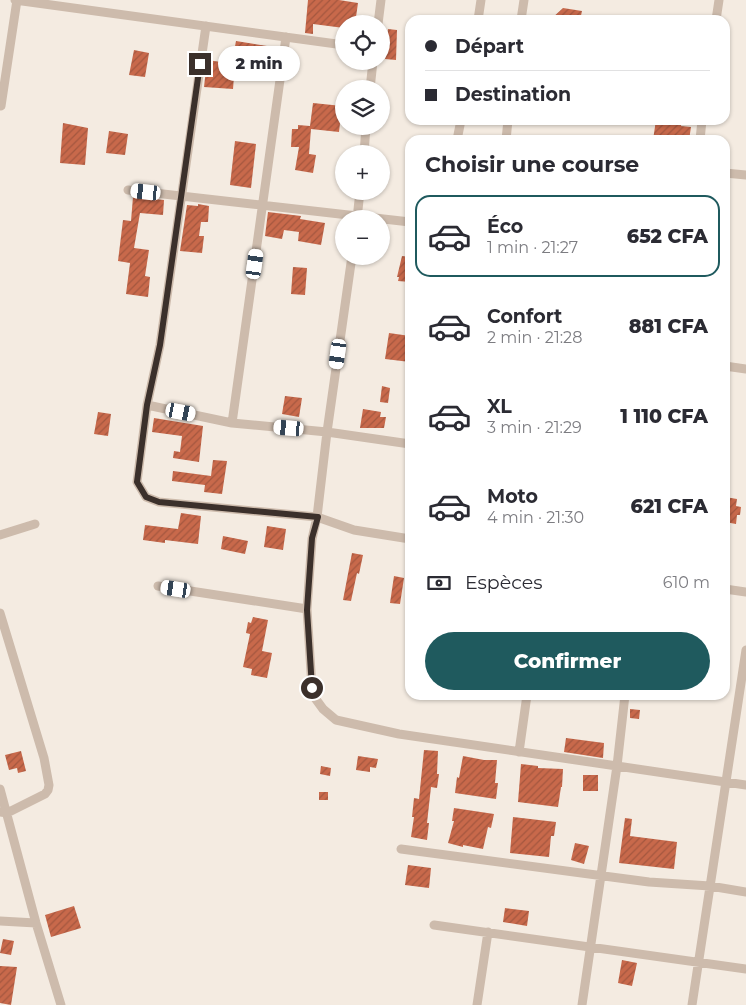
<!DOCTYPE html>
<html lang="fr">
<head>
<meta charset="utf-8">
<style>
	:root { --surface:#fff; --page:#f2f2f3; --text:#2b2b33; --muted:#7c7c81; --line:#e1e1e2; --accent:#1f5a5e }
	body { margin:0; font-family:Montserrat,sans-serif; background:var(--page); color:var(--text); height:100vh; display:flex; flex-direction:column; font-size:19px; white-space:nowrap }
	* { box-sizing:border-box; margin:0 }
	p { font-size:16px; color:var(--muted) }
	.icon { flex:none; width:28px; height:28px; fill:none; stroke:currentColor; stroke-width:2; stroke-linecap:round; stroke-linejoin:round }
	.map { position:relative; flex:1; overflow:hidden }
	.details { position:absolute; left:405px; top:135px; width:325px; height:565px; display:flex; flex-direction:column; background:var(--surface); border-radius:15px; box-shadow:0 1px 4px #0004 }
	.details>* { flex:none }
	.banner { position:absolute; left:405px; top:15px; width:325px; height:110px; border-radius:15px; box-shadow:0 1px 4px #0004; display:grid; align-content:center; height:110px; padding:0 20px; background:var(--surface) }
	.fabs { position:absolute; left:335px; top:15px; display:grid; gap:10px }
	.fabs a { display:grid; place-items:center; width:55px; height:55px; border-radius:50%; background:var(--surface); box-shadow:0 1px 4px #0004; font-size:25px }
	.end { position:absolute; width:22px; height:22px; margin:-11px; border:6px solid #3b302b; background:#fff; box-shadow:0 0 0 2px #fff }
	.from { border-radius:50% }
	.bubble { position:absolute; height:35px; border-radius:18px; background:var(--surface); box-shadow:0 1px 4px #0004; font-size:16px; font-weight:800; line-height:35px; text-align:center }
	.car { position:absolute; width:15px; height:30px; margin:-15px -8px; border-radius:6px; box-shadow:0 0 4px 1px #0007; background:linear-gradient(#fff 24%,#345 0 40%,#fff 0 76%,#345 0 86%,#fff 0) }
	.banner b { display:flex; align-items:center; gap:18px; height:48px; font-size:19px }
	.banner b+b { border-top:1px solid var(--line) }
	.banner i { width:12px; height:12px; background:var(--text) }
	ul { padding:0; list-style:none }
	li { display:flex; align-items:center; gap:15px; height:82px; margin:0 10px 8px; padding:0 10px; border:2px solid transparent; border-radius:15px }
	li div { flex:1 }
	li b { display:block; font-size:19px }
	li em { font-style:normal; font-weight:800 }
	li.current { border-color:var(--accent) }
	li>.icon { width:45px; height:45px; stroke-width:1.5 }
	h2 { padding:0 20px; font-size:22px; line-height:60px }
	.pay { display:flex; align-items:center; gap:12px; height:55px; padding:0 20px; font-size:19px }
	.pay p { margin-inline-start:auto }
	.action { display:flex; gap:10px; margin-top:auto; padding:10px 20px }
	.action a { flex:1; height:58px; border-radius:30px; background:var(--accent); color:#fff; font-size:20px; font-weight:800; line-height:58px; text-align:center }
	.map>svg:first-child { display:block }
	.building { fill:url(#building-hatch) }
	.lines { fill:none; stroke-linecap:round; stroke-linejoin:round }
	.street { stroke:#cdbbac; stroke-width:9 }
	.route { stroke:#3b302b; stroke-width:6 }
</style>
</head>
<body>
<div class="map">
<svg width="746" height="1005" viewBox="0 0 746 1005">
	<defs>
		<pattern id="building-hatch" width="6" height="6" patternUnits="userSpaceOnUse" patternTransform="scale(1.25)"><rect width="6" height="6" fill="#c8694b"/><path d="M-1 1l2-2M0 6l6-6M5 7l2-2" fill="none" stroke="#a4573f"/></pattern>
	</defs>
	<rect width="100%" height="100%" fill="#f4ebe1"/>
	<path class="building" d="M308 0H339L358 3 355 24H344V28L313 24V34L305 33Z
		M563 8 582 11 580 20H550Z
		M388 29 397 30 396 60 385 59Z
		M236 41 267 46 262 76 251 73 253 59 233 57Z
		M134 50 149 53 145 77 129 75Z
		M207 60 235 64 233 89 204 87Z
		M313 103 342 106 339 132 311 129 309 154 316 155 313 173 295 170 299 147H291L292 129H298V125L310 126Z
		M656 120H682L681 126 691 127 689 140H653Z
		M63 123 88 128 85 165 60 163Z
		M109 131 128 134 125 155 106 153Z
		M235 141 256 144 251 188 230 185Z
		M133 197 164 200 163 215 140 213 134 248 149 250 145 276 150 277 148 297 126 294 130 263 118 261 123 220 131 221Z
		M198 204 209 206 208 222H201L199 236H204L202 253 180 251 187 205 198 206Z
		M268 212 301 216 300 219 325 223 321 245 298 241 299 232 284 230 282 239 265 236Z
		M402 256 410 257V282L398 281 399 277H397Z
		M293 267 307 268 305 295 291 294Z
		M389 333 410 336V362L385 359Z
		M382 386 390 388 388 403 380 402Z
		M285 396 302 398 299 417 282 414Z
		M363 409 381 412 380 417H386L384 428H360Z
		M98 412 111 414 108 436 94 434Z
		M154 418 203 426 199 462 173 458 174 451 180 452 182 436 152 432Z
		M213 460 227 461 222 494 204 492 205 485 172 481 173 471 211 476Z
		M725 497 737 499 736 506 741 507 740 515H737L736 524 725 522Z
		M181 513 201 516 198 544 165 540V543L143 540 145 525 178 529Z
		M267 526 286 529 283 550 264 547Z
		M223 536 248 541 245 554 221 549Z
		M352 553 363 555 359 574 357 573 351 601 343 600Z
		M394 576 404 578 400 604 390 603Z
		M253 617 268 620 262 651 272 653 267 678 251 675 252 669 243 667 250 634 246 633 248 622 251 623Z
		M630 709 640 710 639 719 630 718Z
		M566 738 604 743 603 758 564 752Z
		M424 750 438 751 437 774H439L437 788 431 787 427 823H429L427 840 411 837 414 817H412L414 798 419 799Z
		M21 751 26 771 18 773 17 768 9 770 5 755Z
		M358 756 378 759 376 768 370 767V772L356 770Z
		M463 756 484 760H497L495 783H498L496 799 455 793 457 777 459 778Z
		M521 764 538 766V768L563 769 562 787H561L558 807 518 802Z
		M321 766 331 768 330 776 320 774Z
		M583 775H598V791H583Z
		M319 792H328V800H319Z
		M454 808 494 814 491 828 488 827 483 849 463 845V847L448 843 454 821H452Z
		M513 817 556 822 554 836H551L549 857 510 853Z
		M625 818 632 819 630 836 677 842 674 869 619 863Z
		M575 843 589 846 584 864 571 860Z
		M408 865 431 868 429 888 405 885Z
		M74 906 81 928 51 937 45 915Z
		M505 908 529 911 527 926 503 922Z
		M3 939 14 941 11 955 0 953Z
		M622 960 637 963 632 986 618 983Z
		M0 966 17 967 11 1005 0 1003Z"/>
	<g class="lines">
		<path class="street" d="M15 0 344 45
			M478 20 481 0
			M521 20 524 0
			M716 20 719 0
			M378 24 381 0
			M206 26 160 345 147 405 137 482 146 497 159 502 317 517 354 530 410 539
			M370 89 373 61
			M1 106 17 0
			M457 140 461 120
			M506 140 508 120
			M700 140 702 120
			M364 154 366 126
			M725 173 746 175
			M128 190 410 222
			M357 219 360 191
			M352 256 327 432 317 517 312 539 307 609 312 688 315 698 323 709 336 720 399 734 617 766 582 1005
			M725 366 746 369
			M147 405 232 423 327 432 410 444
			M232 423 286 37
			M0 535 35 524
			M158 586 307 609
			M725 589 746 592
			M0 613 44 758 49 785 48 790 45 794 7 813 0 812
			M625 695 617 766 746 785
			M519 752 527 695
			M0 789 36 923 61 1005
			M401 849 649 882 710 886 746 892
			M0 921 36 923
			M434 925 746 969
			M477 1005 488 932
			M692 1005 746 650"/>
	</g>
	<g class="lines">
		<path class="route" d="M200 64 160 345 147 405 137 482 146 497 159 502 318 517 312 538 307 610 312 688"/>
	</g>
</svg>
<div class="fabs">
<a><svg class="icon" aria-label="locate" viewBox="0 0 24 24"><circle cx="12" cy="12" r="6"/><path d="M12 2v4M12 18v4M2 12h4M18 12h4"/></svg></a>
<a><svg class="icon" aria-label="layers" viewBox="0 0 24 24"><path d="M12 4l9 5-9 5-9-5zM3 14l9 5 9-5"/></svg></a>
<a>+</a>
<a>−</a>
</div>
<i class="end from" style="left:312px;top:688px"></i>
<i class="end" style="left:200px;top:64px"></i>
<div class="bubble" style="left:218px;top:46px;width:82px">2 min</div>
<i class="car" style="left:146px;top:192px;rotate:276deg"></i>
<i class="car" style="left:255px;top:264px;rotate:8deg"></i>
<i class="car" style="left:338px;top:354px;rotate:188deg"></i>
<i class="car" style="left:181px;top:412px;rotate:101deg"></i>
<i class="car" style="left:289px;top:428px;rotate:275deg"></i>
<i class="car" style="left:176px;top:589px;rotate:279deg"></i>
<div class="banner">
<b><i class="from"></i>Départ</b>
<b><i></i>Destination</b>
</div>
<section class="details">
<h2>Choisir une course</h2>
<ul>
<li class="current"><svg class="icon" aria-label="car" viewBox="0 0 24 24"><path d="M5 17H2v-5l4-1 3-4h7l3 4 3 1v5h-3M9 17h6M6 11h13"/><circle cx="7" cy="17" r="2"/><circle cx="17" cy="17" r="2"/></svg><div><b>Éco</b><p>1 min · 21:27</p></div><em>652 CFA</em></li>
<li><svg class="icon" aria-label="car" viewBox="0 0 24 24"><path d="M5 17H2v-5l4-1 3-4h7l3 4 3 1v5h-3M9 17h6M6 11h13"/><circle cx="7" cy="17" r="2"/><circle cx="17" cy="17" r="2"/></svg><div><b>Confort</b><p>2 min · 21:28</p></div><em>881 CFA</em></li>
<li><svg class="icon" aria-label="car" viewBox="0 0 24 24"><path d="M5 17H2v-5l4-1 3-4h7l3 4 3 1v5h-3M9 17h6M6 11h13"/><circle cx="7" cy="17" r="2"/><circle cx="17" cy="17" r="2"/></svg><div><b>XL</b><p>3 min · 21:29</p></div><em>1 110 CFA</em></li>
<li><svg class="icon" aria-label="car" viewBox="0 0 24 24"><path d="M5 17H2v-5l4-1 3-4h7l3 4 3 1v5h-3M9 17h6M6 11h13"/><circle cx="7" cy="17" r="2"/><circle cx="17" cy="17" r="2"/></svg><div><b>Moto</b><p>4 min · 21:30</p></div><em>621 CFA</em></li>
</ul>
<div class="pay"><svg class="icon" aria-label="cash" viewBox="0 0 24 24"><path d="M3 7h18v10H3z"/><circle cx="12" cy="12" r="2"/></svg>Espèces<p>610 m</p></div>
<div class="action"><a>Confirmer</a></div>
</section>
</div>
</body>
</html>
